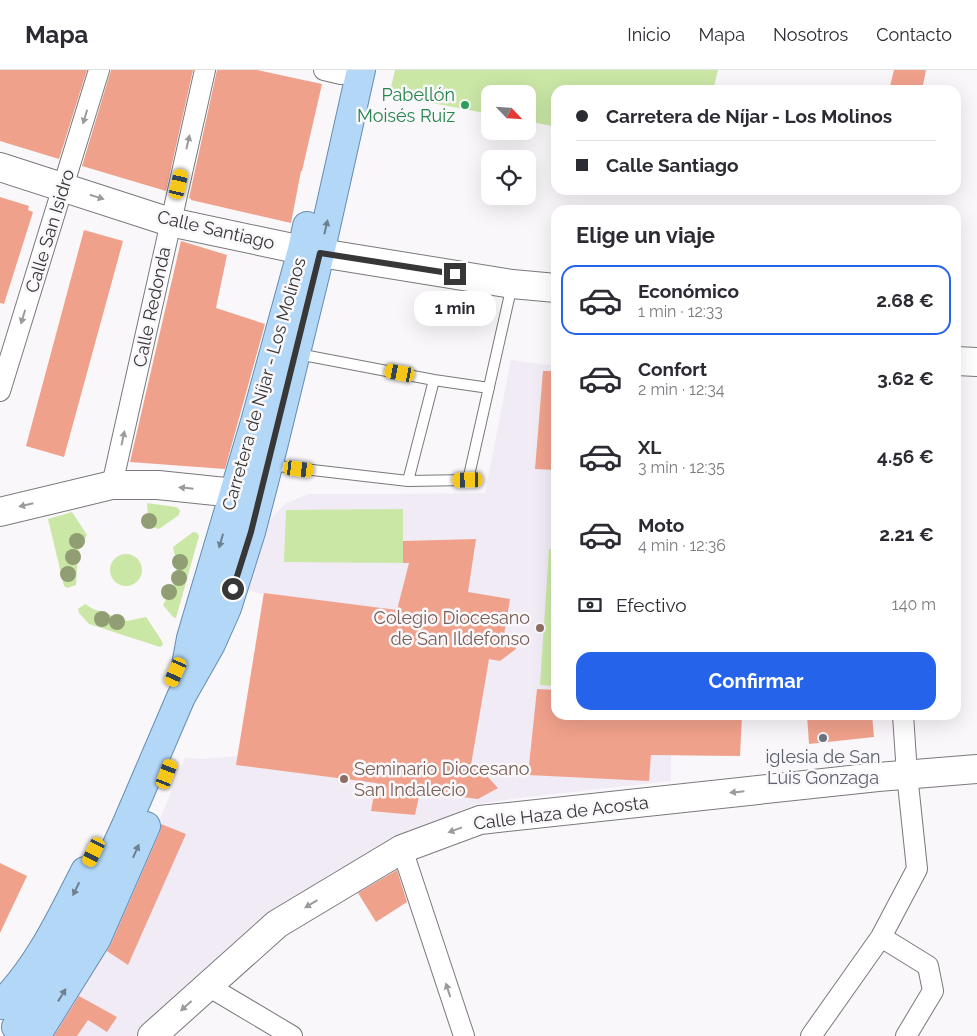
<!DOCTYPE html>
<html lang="es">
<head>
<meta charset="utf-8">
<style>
	:root { --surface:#fff; --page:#f7f7f7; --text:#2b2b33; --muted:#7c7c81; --line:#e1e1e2; --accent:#2563eb }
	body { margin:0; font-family:Raleway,sans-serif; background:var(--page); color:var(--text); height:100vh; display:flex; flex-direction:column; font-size:19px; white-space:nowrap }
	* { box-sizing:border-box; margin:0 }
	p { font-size:16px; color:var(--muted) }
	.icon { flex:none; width:28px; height:28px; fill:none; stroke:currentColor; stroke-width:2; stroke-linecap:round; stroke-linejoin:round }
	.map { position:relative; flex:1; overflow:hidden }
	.panel { position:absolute; left:551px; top:135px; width:410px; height:515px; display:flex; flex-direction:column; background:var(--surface); border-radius:15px; box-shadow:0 5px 20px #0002 }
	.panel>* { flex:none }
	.top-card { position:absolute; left:551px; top:15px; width:410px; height:110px; border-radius:15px; box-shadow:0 5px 20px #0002; display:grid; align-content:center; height:110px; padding:0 25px; background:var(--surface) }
	.needle { width:32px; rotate:115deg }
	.tools { position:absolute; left:481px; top:15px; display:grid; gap:10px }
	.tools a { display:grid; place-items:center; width:55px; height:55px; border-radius:10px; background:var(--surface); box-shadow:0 5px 20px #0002; font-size:25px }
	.end { position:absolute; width:22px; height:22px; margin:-11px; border:6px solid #373738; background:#fff; box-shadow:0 0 0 2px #fff }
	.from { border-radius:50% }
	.bubble { position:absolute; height:35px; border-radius:15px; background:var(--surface); box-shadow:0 5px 20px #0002; font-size:16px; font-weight:700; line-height:35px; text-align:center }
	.car { position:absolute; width:15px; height:30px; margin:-15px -8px; border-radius:6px; box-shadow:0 0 4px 1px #0007; background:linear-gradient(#f5c518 24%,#345 0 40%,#f5c518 0 76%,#345 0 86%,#f5c518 0) }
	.top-card b { display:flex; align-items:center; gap:18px; height:48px; font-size:19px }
	.top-card b+b { border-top:1px solid var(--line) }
	.top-card i { width:12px; height:12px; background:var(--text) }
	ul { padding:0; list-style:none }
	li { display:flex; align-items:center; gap:15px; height:70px; margin:0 10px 8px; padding:0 15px; border:2px solid transparent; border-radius:15px }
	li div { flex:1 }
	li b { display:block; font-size:19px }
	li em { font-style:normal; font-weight:700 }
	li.selected { border-color:var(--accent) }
	li>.icon { width:45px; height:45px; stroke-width:1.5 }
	h2 { padding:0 25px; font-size:22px; line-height:60px }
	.pay { display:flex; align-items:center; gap:12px; height:55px; padding:0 25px; font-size:19px }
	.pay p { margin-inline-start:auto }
	.action { display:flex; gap:10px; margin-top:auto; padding:10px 25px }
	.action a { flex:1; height:58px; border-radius:15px; background:var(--accent); color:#fff; font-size:20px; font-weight:700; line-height:58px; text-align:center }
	header { display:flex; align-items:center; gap:30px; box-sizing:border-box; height:70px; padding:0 25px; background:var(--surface); border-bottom:1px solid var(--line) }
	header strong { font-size:24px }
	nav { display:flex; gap:28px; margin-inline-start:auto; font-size:18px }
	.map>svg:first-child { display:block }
	.built { fill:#f1ebf5 }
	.green { fill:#cae7a6 }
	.building { fill:#f0a18c }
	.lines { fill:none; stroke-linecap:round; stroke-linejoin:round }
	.lane-casing { stroke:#7a787b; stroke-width:12 }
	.street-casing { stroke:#7a787b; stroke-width:22 }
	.secondary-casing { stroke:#7a787b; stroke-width:30 }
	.primary-casing { stroke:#658db1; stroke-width:30 }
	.lane { stroke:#fff; stroke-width:10 }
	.street { stroke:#fff; stroke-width:20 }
	.secondary { stroke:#fff; stroke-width:28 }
	.primary { stroke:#b2d7f7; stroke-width:28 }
	.tree { fill:#919e74 }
	.oneway { fill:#9b9b9c }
	.oneway2 { fill:#6e7f8e }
	.route { stroke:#373738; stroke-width:6 }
	.leisure-dot { fill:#2e9e5b; stroke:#f9f7fa; stroke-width:2 }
	.education-dot { fill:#8d6e63; stroke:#f9f7fa; stroke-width:2 }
	.worship-dot { fill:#6b7280; stroke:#f9f7fa; stroke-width:2 }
	.labels { text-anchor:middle; stroke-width:5; stroke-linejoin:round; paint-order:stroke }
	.leisure-label { font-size:18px; fill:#27864d; stroke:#f9f7fa; text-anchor:end }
	.street-label { font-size:18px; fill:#373738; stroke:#f9f7fa }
	.education-label { font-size:18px; fill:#785e54; stroke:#f9f7fa; text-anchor:end }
	.worship-label { font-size:18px; fill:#5b616d; stroke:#f9f7fa }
</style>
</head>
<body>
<header>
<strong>Mapa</strong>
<nav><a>Inicio</a><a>Mapa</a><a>Nosotros</a><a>Contacto</a></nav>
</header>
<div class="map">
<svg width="977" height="966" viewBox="0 0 977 966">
	<rect width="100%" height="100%" fill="#f9f7fa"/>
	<path class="built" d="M511 290 556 296V645H742L740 686 671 685V711L511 729 473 735 329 804 239 877 136 966H47L121 845 185 688 205 689 239 686 263 524 244 520 256 480 269 451 286 433 309 424H399L485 423Z"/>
	<path class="green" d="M395 0H718L713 20H556V57L528 51V24H490V44L389 25Z
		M147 433 176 437 180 440 179 445 159 459 149 456Z
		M403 439V493L284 492 286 440Z
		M72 442 87 465 78 482 76 515 67 518 64 516 48 449Z
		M193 462 197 463 199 466 176 548 173 547 163 535 173 517 177 497 173 477Z
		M549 479H556V616L540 615Z
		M110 500a16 16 0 1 1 32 0a16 16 0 1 1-32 0Z
		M85 534 93 539 127 551 146 547 162 571 163 575 160 577 89 554 79 543 78 539Z"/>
	<path class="building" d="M0 0H87L59 89 0 71Z
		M111 0H193L166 121 82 96Z
		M217 0H257L322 14 302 101H301L291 153 191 130V129L189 128Z
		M894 0H926L922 20H909L890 16Z
		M0 127 29 136 28 140 33 142 4 234 0 233Z
		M84 160 123 171 64 387 26 376Z
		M181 171 227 185 216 238 265 254 225 399 130 392Z
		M543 301H556V400L535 399Z
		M476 469 468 522 510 529 504 565 514 568 516 579 500 591 489 589 471 695 486 697V705L498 718 478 729 420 722 415 745 371 741 376 713 236 695 264 523 397 540 409 493H403V471Z
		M537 619 556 620V645H742L740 686 651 685 649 711 528 705Z
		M807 645H872L874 667 809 674Z
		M161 754 186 764 128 895 107 881 111 874 160 762Z
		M0 793 27 806 0 863Z
		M397 800 407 832 376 852 358 823Z
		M79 926 117 947 107 962 88 950 77 966H54Z"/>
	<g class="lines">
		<g class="lane-casing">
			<path id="lane" d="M298 284 434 310 489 318
				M269 395 408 411 468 410 512 215
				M408 411 434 310"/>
		</g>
		<g class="street-casing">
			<path id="street" d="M324 0 341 4
				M0 321 99 0
				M112 415 205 0
				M402 779 464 966
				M881 867 928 896 933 921 906 966
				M208 916 292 966
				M811 966 881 867 917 799 907 704 903 645"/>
		</g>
		<g class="secondary-casing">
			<path id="secondary" d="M0 97 170 152 302 180 512 214 556 218
				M956 291 977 292
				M0 442 112 415H158L235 423
				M152 966 277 854 402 779 480 750 878 707 977 699"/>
		</g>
		<g class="primary-casing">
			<path id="primary" d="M184 606 191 568 255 352 302 180 307 156
				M0 935C38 898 61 848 85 801
				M16 957 81 853 127 753 181 627 211 574 227 538 251 462 271 385 316 201 361 0
				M36 966 97 868 146 756"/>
		</g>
		<use href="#lane" class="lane"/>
		<use href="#street" class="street"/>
		<use href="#secondary" class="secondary"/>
		<use href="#primary" class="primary"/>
	</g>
	<g class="tree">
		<circle cx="149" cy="451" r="8"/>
		<circle cx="77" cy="471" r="8"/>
		<circle cx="73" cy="487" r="8"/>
		<circle cx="180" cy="492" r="8"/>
		<circle cx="68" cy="504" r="8"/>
		<circle cx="179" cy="508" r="8"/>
		<circle cx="169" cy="522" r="8"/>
		<circle cx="102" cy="549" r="8"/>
		<circle cx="117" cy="552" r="8"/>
	</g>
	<defs><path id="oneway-solid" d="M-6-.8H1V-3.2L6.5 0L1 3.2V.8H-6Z" transform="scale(1.25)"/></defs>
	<g class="oneway">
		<use href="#oneway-solid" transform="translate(85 47) rotate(107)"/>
		<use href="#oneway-solid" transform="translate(188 72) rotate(-77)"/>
		<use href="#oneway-solid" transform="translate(97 127) rotate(18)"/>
		<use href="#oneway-solid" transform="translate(23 247) rotate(107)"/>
		<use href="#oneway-solid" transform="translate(123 368) rotate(-78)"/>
		<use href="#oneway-solid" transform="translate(186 418) rotate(-174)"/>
		<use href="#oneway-solid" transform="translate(26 435) rotate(167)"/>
		<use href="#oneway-solid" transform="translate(737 722) rotate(174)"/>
		<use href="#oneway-solid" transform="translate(455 760) rotate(160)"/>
		<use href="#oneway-solid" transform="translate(311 834) rotate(149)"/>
		<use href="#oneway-solid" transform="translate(448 920) rotate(-108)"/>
		<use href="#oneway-solid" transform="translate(186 936) rotate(138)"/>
	</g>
	<g class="oneway2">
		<use href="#oneway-solid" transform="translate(326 157) rotate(-77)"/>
		<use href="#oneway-solid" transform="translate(221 471) rotate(106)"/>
		<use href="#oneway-solid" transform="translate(136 781) rotate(-66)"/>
		<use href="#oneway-solid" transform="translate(76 819) rotate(116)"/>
		<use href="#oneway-solid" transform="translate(62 925) rotate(-58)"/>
	</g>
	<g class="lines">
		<path class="route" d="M233 519 251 462 320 183 455 204"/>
	</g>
	<circle class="leisure-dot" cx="465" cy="35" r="5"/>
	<g class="education-dot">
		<circle cx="540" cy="558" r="5"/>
		<circle cx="344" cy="709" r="5"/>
	</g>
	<circle class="worship-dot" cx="823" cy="668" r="5"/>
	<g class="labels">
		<g class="leisure-label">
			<text x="455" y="31">Pabellón<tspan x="455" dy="21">Moisés Ruiz</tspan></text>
		</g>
		<g class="street-label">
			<text transform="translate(216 160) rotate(13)" y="6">Calle Santiago</text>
			<text transform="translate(50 161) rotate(-73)" y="6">Calle San Isidro</text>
			<text transform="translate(152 237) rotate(-78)" y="6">Calle Redonda</text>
			<text transform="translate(264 314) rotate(-74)" y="6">Carretera de Níjar - Los Molinos</text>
			<text transform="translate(561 743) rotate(-7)" y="6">Calle Haza de Acosta</text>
		</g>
		<g class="education-label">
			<text x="530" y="554">Colegio Diocesano<tspan x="530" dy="21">de San Ildefonso</tspan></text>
			<text x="354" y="705" text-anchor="start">Seminario Diocesano<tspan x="354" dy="21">San Indalecio</tspan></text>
		</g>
		<g class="worship-label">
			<text x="823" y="693">iglesia de San<tspan x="823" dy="21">Luis Gonzaga</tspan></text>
		</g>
	</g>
</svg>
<div class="tools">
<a><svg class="needle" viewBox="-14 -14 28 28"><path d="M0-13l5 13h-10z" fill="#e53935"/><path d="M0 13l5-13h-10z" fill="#7c7c81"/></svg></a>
<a><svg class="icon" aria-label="locate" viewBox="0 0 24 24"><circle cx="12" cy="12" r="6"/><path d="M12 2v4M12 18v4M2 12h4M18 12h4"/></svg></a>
</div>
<i class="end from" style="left:233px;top:519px"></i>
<i class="end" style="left:455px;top:204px"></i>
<div class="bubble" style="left:414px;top:221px;width:82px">1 min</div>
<i class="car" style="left:179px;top:114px;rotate:13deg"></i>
<i class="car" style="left:400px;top:303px;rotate:281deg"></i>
<i class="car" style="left:299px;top:399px;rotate:97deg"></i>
<i class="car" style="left:468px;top:410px;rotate:269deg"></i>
<i class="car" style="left:176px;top:602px;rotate:204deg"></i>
<i class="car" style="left:167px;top:704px;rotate:21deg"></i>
<i class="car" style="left:94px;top:782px;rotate:206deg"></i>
<div class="top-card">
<b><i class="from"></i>Carretera de Níjar - Los Molinos</b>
<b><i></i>Calle Santiago</b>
</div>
<section class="panel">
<h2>Elige un viaje</h2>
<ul>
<li class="selected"><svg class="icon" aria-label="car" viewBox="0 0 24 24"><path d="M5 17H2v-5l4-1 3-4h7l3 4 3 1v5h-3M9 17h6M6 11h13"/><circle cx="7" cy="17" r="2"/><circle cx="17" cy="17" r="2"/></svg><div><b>Económico</b><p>1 min · 12:33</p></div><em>2.68 €</em></li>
<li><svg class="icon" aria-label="car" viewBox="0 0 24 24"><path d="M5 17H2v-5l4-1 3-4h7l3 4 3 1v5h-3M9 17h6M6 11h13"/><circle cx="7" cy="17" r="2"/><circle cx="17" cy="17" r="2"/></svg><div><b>Confort</b><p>2 min · 12:34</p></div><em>3.62 €</em></li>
<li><svg class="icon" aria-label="car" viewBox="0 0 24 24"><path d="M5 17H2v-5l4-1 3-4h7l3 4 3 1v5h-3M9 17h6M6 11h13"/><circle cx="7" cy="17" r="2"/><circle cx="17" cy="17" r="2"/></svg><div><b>XL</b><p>3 min · 12:35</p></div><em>4.56 €</em></li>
<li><svg class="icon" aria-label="car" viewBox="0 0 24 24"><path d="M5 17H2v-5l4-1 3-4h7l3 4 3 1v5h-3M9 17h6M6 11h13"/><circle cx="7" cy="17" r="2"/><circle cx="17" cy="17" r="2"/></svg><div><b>Moto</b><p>4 min · 12:36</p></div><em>2.21 €</em></li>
</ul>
<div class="pay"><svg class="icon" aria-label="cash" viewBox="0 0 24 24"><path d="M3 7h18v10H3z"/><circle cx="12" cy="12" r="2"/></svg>Efectivo<p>140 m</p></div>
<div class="action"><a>Confirmar</a></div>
</section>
</div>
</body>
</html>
